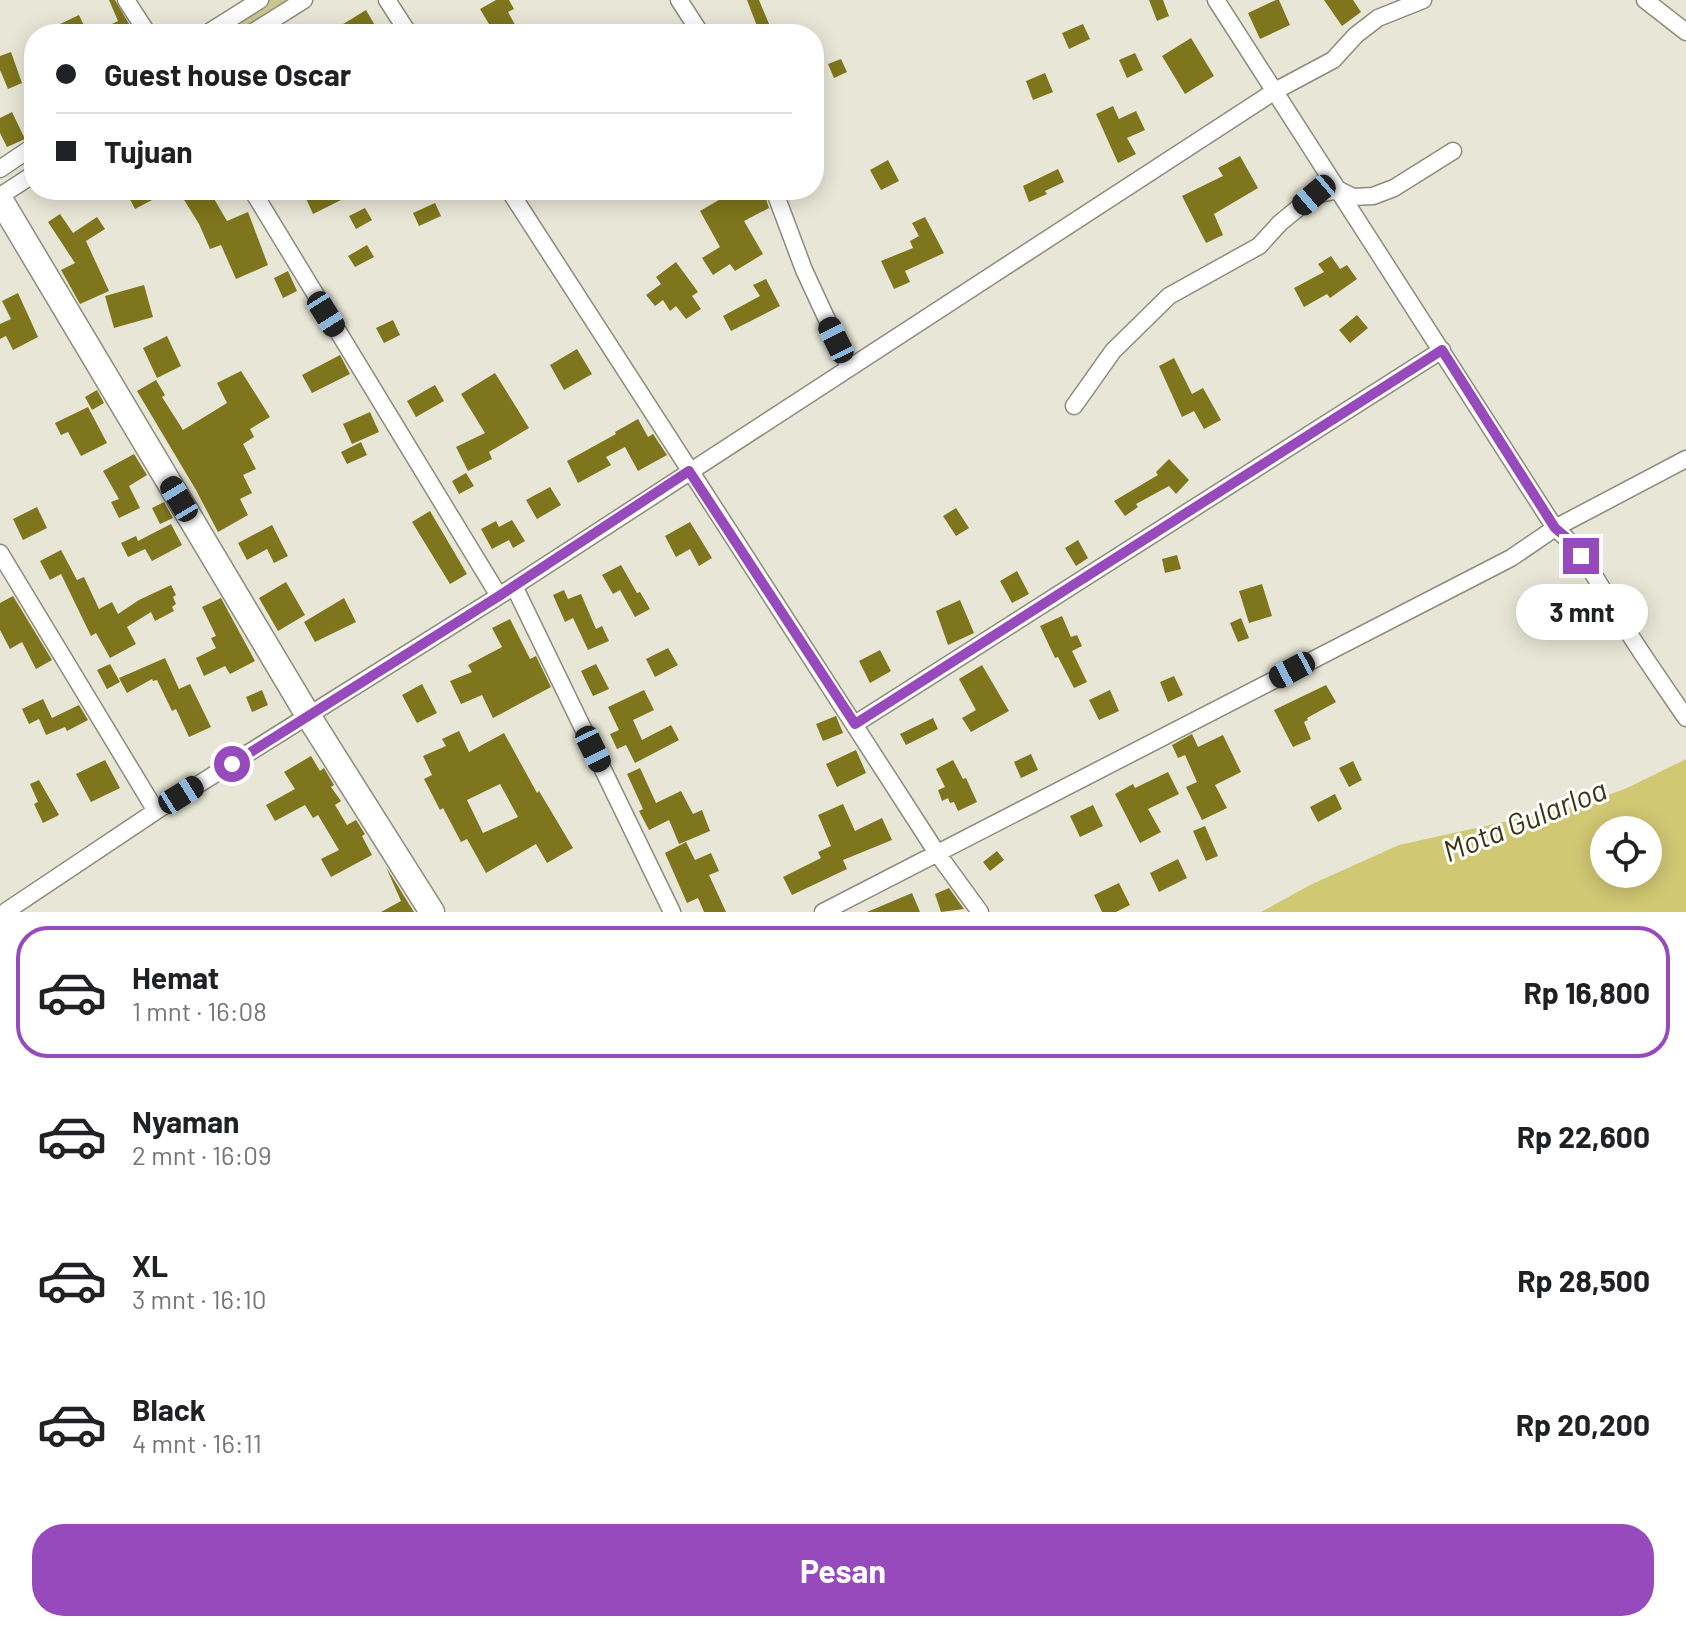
<!DOCTYPE html>
<html lang="id">
<head>
<meta charset="utf-8">
<style>
	:root { --surface:#fff; --page:#f6f6f6; --text:#202124; --muted:#757577; --line:#e0e0e0; --accent:#964abb }
	body { margin:0; font-family:Barlow,sans-serif; background:var(--page); color:var(--text); height:100vh; display:flex; flex-direction:column; font-size:30px; white-space:nowrap }
	* { box-sizing:border-box; margin:0 }
	p { font-size:26px; color:var(--muted) }
	.icon { flex:none; width:44px; height:44px; fill:none; stroke:currentColor; stroke-width:2; stroke-linecap:round; stroke-linejoin:round }
	.map { position:relative; height:912px; overflow:hidden }
	.side { display:flex; flex-direction:column; background:var(--surface); flex:1 }
	.side>* { flex:none }
	.guide { position:absolute; left:24px; top:24px; width:800px; height:176px; border-radius:32px; box-shadow:0 4px 20px #0003; display:grid; align-content:center; height:176px; padding:0 32px; background:var(--surface) }
	.controls { position:absolute; left:1590px; top:816px; display:grid; gap:16px }
	.controls a { display:grid; place-items:center; width:72px; height:72px; border-radius:50%; background:var(--surface); box-shadow:0 4px 20px #0003; font-size:40px }
	.end { position:absolute; width:36px; height:36px; margin:-18px; border:10px solid #964abb; background:#fff; box-shadow:0 0 0 4px #fff }
	.from { border-radius:50% }
	.bubble { position:absolute; height:56px; border-radius:28px; background:var(--surface); box-shadow:0 4px 20px #0003; font-size:26px; font-weight:700; line-height:56px; text-align:center }
	.car { position:absolute; width:24px; height:48px; margin:-24px -12px; border-radius:10px; box-shadow:0 0 6px 2px #0007; background:linear-gradient(#222 24%,#8ab4d8 0 40%,#222 0 76%,#8ab4d8 0 86%,#222 0) }
	.guide b { display:flex; align-items:center; gap:28px; height:76px; font-size:30px }
	.guide b+b { border-top:2px solid var(--line) }
	.guide i { width:20px; height:20px; background:var(--text) }
	ul { padding:14px 0 0; list-style:none }
	li { display:flex; align-items:center; gap:24px; height:132px; margin:0 16px 12px; padding:0 16px; border:4px solid transparent; border-radius:32px }
	li div { flex:1 }
	li b { display:block; font-size:30px }
	li em { font-style:normal; font-weight:700 }
	li.current { border-color:var(--accent) }
	li>.icon { width:72px; height:72px; stroke-width:1.5 }
	.action { display:flex; gap:16px; margin-top:auto; padding:16px 32px }
	.action a { flex:1; height:92px; border-radius:32px; background:var(--accent); color:#fff; font-size:32px; font-weight:700; line-height:92px; text-align:center }
	.map>svg:first-child { display:block }
	.green { fill:#cbc690 }
	.water { fill:#d1c874; fill-rule:evenodd }
	.building { fill:#7e751c; fill-rule:evenodd }
	.lines { fill:none; stroke-linecap:round; stroke-linejoin:round }
	.street-casing { stroke:#8c8b7c; stroke-width:19 }
	.primary-casing { stroke:#8c8b7c; stroke-width:27 }
	.street { stroke:#fff; stroke-width:16 }
	.primary { stroke:#fff; stroke-width:24 }
	.route { stroke:#964abb; stroke-width:10 }
	.labels { text-anchor:middle; stroke-width:6; stroke-linejoin:round; paint-order:stroke }
	.water-label { font-size:30px; font-style:italic; fill:#3a3612; stroke:#fff }
</style>
</head>
<body>
<div class="map">
<svg width="1686" height="912" viewBox="0 0 1686 912">
	<rect width="100%" height="100%" fill="#e8e7d7"/>
	<path class="green" d="M269 0H293L240 34H216Z"/>
	<path class="water" d="M1686 759V912H1261L1310 885 1399 845 1581 805 1627 788ZM1604 830H1648V874H1604Z"/>
	<path class="building" d="M109 0H115L135 34H114L110 25 118 21Z
		M496 0H509L514 9 508 12 518 30 512 34H495L480 9Z
		M747 0H759L772 31 760 34Z
		M1149 0H1163L1169 16 1157 21Z
		M1276 0H1279L1290 25 1260 39 1248 13Z
		M1324 0H1353L1361 12 1342 26Z
		M366 10 380 34H327Z
		M79 15 88 34H39Z
		M1083 24 1090 39 1069 49 1062 33Z
		M1191 38 1214 76 1185 94 1162 56Z
		M11 52 22 83 8 89 0 70V56Z
		M1135 53 1143 70 1127 78 1119 60Z
		M841 59 847 72 834 78 828 64Z
		M1045 73 1053 92 1033 100 1026 81Z
		M1113 106 1119 119 1136 111 1145 130 1127 138 1136 154 1118 163 1096 114Z
		M12 112 25 139 7 147 0 133V118Z
		M1240 156 1258 188 1214 214 1223 235 1206 243 1182 196 1223 176 1218 168Z
		M888 160 899 181 881 190 870 170Z
		M1058 169 1064 182 1045 191 1047 194 1029 202 1023 186Z
		M125 190H171L135 209Z
		M178 190H225L213 197 227 221 248 212 268 265 236 279 221 245 210 249 199 224Z
		M313 190H336L341 200 313 214 304 194Z
		M736 190H763L769 208 744 221 763 254 735 271 730 264 713 275 702 258 720 247 700 211Z
		M435 203 441 216 419 226 413 213Z
		M365 208 372 220 356 229 349 216Z
		M60 214 73 233 97 217 105 229 86 241 109 291 80 304 61 270 75 263 48 222Z
		M925 217 944 253 905 271 910 282 894 289 881 261 913 248 910 241 919 236 912 223Z
		M367 245 374 257 355 267 348 256Z
		M1331 256 1340 269 1347 265 1357 279 1330 298 1327 294 1304 307 1294 288 1324 272 1318 264Z
		M676 262 698 292 692 296 701 309 686 319 676 306 670 311 663 300 655 306 646 295 661 284 656 277Z
		M288 271 297 291 283 298 274 278Z
		M766 279 780 306 731 331 723 316 760 296 753 285Z
		M144 285 153 317 114 328 105 296Z
		M18 293 38 337 13 350 6 336 0 339V324L11 319 2 301Z
		M1357 315 1368 328 1350 343 1339 330Z
		M393 320 400 335 384 343 376 328Z
		M167 336 181 366 157 378 143 348Z
		M577 349 592 374 564 390 550 365Z
		M340 355 350 374 312 393 302 375Z
		M1174 358 1192 394 1203 388 1221 420 1204 429 1194 411 1182 417 1159 366Z
		M241 371 270 417 250 429 254 437 243 444 256 469 243 475 252 493 240 499 248 515 218 532 196 490 137 391 156 380 165 395 162 397 183 430 227 403 217 383Z
		M495 373 529 428 489 452 492 459 468 471 456 447 485 433 461 394Z
		M435 385 444 401 416 417 407 401Z
		M97 390 104 403 92 410 85 397Z
		M88 407 107 443 81 456 68 432 61 435 55 423Z
		M370 412 379 432 352 444 343 424Z
		M638 419 648 437 653 434 667 455 638 471 625 447 606 457 611 465 578 483 567 461 616 434 615 432Z
		M361 442 367 455 347 464 341 452Z
		M134 454 147 475 129 486 140 508 119 518 111 502 119 499 103 471Z
		M1169 459 1189 480 1176 494 1169 486 1136 504 1138 507 1125 516 1114 501 1158 475 1156 472Z
		M466 473 474 486 459 494 452 481Z
		M550 487 561 505 537 519 526 500Z
		M164 502 173 518 160 524 152 508Z
		M37 507 47 528 23 540 13 519Z
		M956 508 969 528 956 536 943 516Z
		M430 511 467 574 450 584 412 522Z
		M512 520 525 541 513 548 509 540 492 549 481 529 496 521 499 527Z
		M690 522 712 558 699 566 690 549 676 557 665 536Z
		M171 524 182 545 152 561 145 549 128 557 121 543 136 536 138 541Z
		M272 525 288 556 274 563 267 549 247 560 238 543Z
		M1078 540 1088 558 1076 566 1065 548Z
		M61 550 77 580 84 577 99 609 112 602 118 614 139 600 171 585 176 595 173 597 176 604 172 607 174 611 155 621 151 612 127 627 136 644 110 658 96 633 91 636 61 574 50 580 40 561Z
		M1177 555 1181 569 1165 573 1162 559Z
		M621 565 637 593 640 592 650 609 635 617 620 590 613 594 602 575Z
		M1017 571 1029 594 1012 603 1000 581Z
		M286 582 305 615 278 631 259 598Z
		M1262 584 1272 616 1249 623 1239 591Z
		M564 590 568 599 581 594 596 629 602 626 609 641 588 650 573 618 565 622 553 595Z
		M13 596 52 660 36 669 22 642 10 649 0 630V603Z
		M221 598 255 661 230 674 225 666 204 676 196 658 216 648 211 638 216 636 202 607Z
		M344 598 356 622 315 642 304 622Z
		M960 600 974 633 948 645 936 611Z
		M1062 616 1071 637 1077 635 1082 646 1072 651 1087 682 1074 688 1058 657 1055 658 1040 626Z
		M1241 618 1249 638 1238 642 1230 623Z
		M510 619 530 659 536 656 551 687 493 718 482 695 461 704 450 681 472 672 468 665 502 647 492 628Z
		M668 648 678 665 655 677 646 659Z
		M880 650 891 671 870 683 859 661Z
		M165 658 179 689 190 684 211 727 189 737 176 709 172 711 157 680 153 681 152 679 127 693 119 678Z
		M110 664 120 682 107 689 97 670Z
		M596 664 609 689 593 696 581 671Z
		M982 665 1009 711 971 732 962 718 976 710 959 679Z
		M1174 676 1183 695 1168 702 1160 682Z
		M422 684 437 713 417 723 402 695Z
		M1326 685 1336 702 1307 718 1308 720 1304 722 1311 739 1293 747 1274 710Z
		M262 690 268 705 252 712 246 697Z
		M644 690 654 710 633 720 642 740 671 725 679 740 635 763 626 745 617 749 610 734 619 730 608 707Z
		M1110 690 1119 711 1099 720 1089 700Z
		M43 699 52 718 79 705 88 720 67 731 65 727 46 735 39 719 29 724 22 709Z
		M836 716 843 733 823 741 816 724Z
		M933 718 938 729 906 745 900 734Z
		M459 731 469 752 504 733 537 793 539 791 573 848 547 863 536 844 486 873 467 839 461 842 443 808 440 810 424 779 432 775 423 756 446 746 442 739ZM500 784 518 817 483 833 467 800Z
		M1192 734 1198 747 1223 735 1241 772 1215 785 1227 808 1202 820 1186 787 1197 782 1185 755 1178 758 1172 745Z
		M856 750 866 773 837 787 826 764Z
		M1031 754 1038 770 1021 778 1014 762Z
		M311 756 320 771 324 768 334 785 331 787 341 801 335 805 347 825 356 820 365 834 362 836 372 855 331 877 321 859 339 850 318 815 313 818 305 805 275 821 266 805 295 789 284 772Z
		M105 760 120 788 91 802 76 774Z
		M953 760 963 779 966 778 977 802 958 811 954 802 950 803 948 798 942 801 938 790 945 787 936 769Z
		M1353 761 1362 780 1349 787 1339 768Z
		M640 768 656 803 681 791 693 814 702 810 710 831 679 844 669 820 649 830 639 811 643 809 627 774Z
		M1168 772 1179 794 1148 809 1161 832 1140 843 1115 794 1133 784 1135 788Z
		M39 780 59 815 43 823 34 804 38 802 30 784Z
		M1335 794 1342 809 1318 822 1310 807Z
		M843 804 855 831 882 818 892 840 843 860 847 869 792 895 783 877 821 858 818 852 831 846 818 815Z
		M1093 805 1103 826 1080 837 1070 816Z
		M1205 826 1218 856 1206 861 1193 831Z
		M686 842 695 860 711 853 719 871 709 875 726 912H704L698 898 687 903 665 853Z
		M997 851 1004 860 990 871 983 862Z
		M1178 859 1187 878 1159 892 1150 873Z
		M386 867 414 912H381L401 901Z
		M1119 883 1130 905 1116 912H1102L1094 895Z
		M949 888 964 909 941 912 935 894Z
		M912 893 920 912H867Z"/>
	<g class="lines">
		<g class="street-casing">
			<path id="street" d="M126 0 148 34
				M387 0 409 34
				M679 0 701 34
				M1216 0 1555 528C1585 552 1603 592 1623 624 1643 656 1665 687 1686 718
				M1645 0 1686 32
				M206 34 260 0
				M250 34 304 0
				M0 169 34 146
				M252 190 499 596
				M509 190 937 853 980 912
				M774 190 804 270 849 367
				M0 196 34 174
				M1074 406 1113 351 1169 296 1259 246 1280 223 1314 195 1339 190 1353 197 1373 196 1394 188 1453 151
				M0 553 156 811
				M514 586 672 912
				M855 724 1442 350
				M5 912 156 811 499 596 1275 91 1333 60 1356 35 1378 18 1423 0
				M823 912 1511 558 1555 528 1686 459"/>
		</g>
		<g class="primary-casing">
			<path id="primary" d="M0 199 309 717 432 912"/>
		</g>
		<use href="#street" class="street"/>
		<use href="#primary" class="primary"/>
	</g>
	<g class="lines">
		<path class="route" d="M232 764 499 596 689 471 855 724 1442 350 1555 528 1567 538 1581 556"/>
	</g>
	<g class="labels">
		<g class="water-label">
			<text transform="translate(1525 821) rotate(-22)" y="10">Mota Gularloa</text>
		</g>
	</g>
</svg>
<div class="controls">
<a><svg class="icon" aria-label="locate" viewBox="0 0 24 24"><circle cx="12" cy="12" r="6"/><path d="M12 2v4M12 18v4M2 12h4M18 12h4"/></svg></a>
</div>
<i class="end from" style="left:232px;top:764px"></i>
<i class="end" style="left:1581px;top:556px"></i>
<div class="bubble" style="left:1516px;top:584px;width:132px">3 mnt</div>
<i class="car" style="left:1314px;top:195px;rotate:230deg"></i>
<i class="car" style="left:326px;top:314px;rotate:148deg"></i>
<i class="car" style="left:836px;top:340px;rotate:334deg"></i>
<i class="car" style="left:179px;top:499px;rotate:329deg"></i>
<i class="car" style="left:1292px;top:670px;rotate:242deg"></i>
<i class="car" style="left:593px;top:749px;rotate:154deg"></i>
<i class="car" style="left:181px;top:795px;rotate:58deg"></i>
<div class="guide">
<b><i class="from"></i>Guest house Oscar</b>
<b><i></i>Tujuan</b>
</div>
</div>
<section class="side">
<ul>
<li class="current"><svg class="icon" aria-label="car" viewBox="0 0 24 24"><path d="M5 17H2v-5l4-1 3-4h7l3 4 3 1v5h-3M9 17h6M6 11h13"/><circle cx="7" cy="17" r="2"/><circle cx="17" cy="17" r="2"/></svg><div><b>Hemat</b><p>1 mnt · 16:08</p></div><em>Rp 16,800</em></li>
<li><svg class="icon" aria-label="car" viewBox="0 0 24 24"><path d="M5 17H2v-5l4-1 3-4h7l3 4 3 1v5h-3M9 17h6M6 11h13"/><circle cx="7" cy="17" r="2"/><circle cx="17" cy="17" r="2"/></svg><div><b>Nyaman</b><p>2 mnt · 16:09</p></div><em>Rp 22,600</em></li>
<li><svg class="icon" aria-label="car" viewBox="0 0 24 24"><path d="M5 17H2v-5l4-1 3-4h7l3 4 3 1v5h-3M9 17h6M6 11h13"/><circle cx="7" cy="17" r="2"/><circle cx="17" cy="17" r="2"/></svg><div><b>XL</b><p>3 mnt · 16:10</p></div><em>Rp 28,500</em></li>
<li><svg class="icon" aria-label="car" viewBox="0 0 24 24"><path d="M5 17H2v-5l4-1 3-4h7l3 4 3 1v5h-3M9 17h6M6 11h13"/><circle cx="7" cy="17" r="2"/><circle cx="17" cy="17" r="2"/></svg><div><b>Black</b><p>4 mnt · 16:11</p></div><em>Rp 20,200</em></li>
</ul>
<div class="action"><a>Pesan</a></div>
</section>
</body>
</html>
